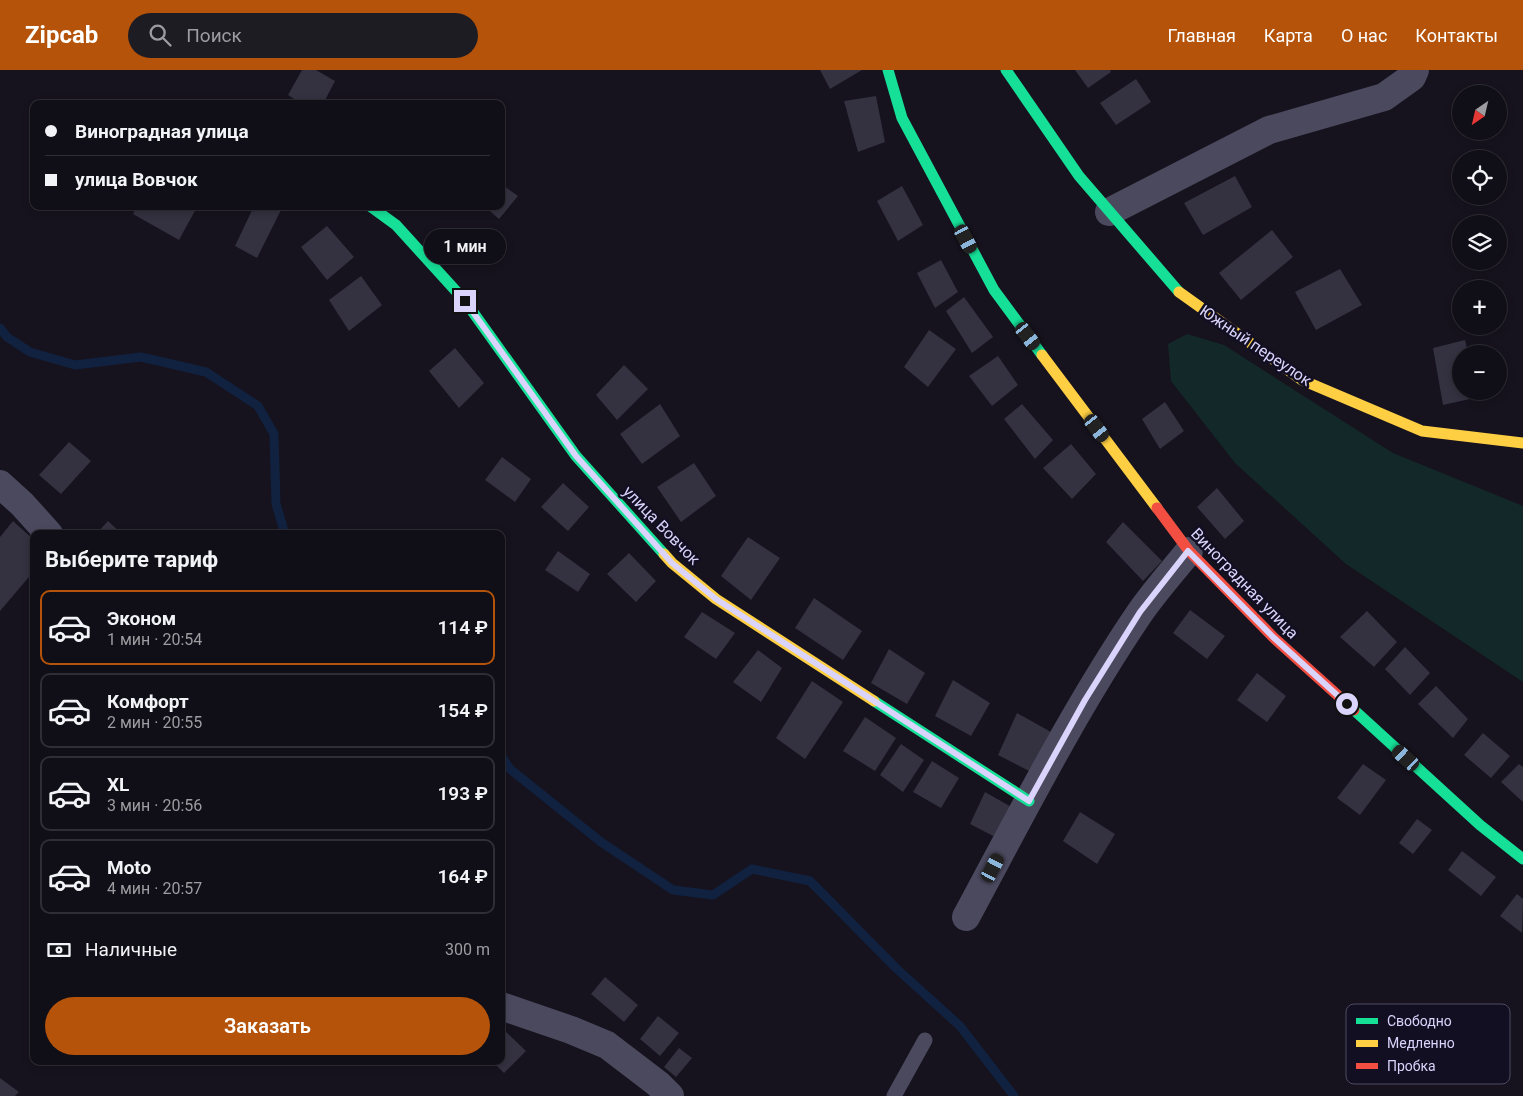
<!DOCTYPE html>
<html lang="ru">
<head>
<meta charset="utf-8">
<style>
	:root { --surface:#100e16; --page:#1e1c23; --text:#f1f3f6; --muted:#9c9ca1; --line:#302e35; --accent:#b45309 }
	body { margin:0; font-family:Roboto,sans-serif; background:var(--page); color:var(--text); height:100vh; display:flex; flex-direction:column; font-size:19px; white-space:nowrap }
	* { box-sizing:border-box; margin:0 }
	p { font-size:16px; color:var(--muted) }
	.icon { flex:none; width:28px; height:28px; fill:none; stroke:currentColor; stroke-width:2; stroke-linecap:round; stroke-linejoin:round }
	.map { position:relative; flex:1; overflow:hidden }
	.drawer { position:absolute; left:30px; top:460px; width:475px; height:535px; display:flex; flex-direction:column; background:var(--surface); border-radius:10px; box-shadow:0 2px 8px #0003,0 0 0 1px var(--line) }
	.drawer>* { flex:none }
	.hud { position:absolute; left:30px; top:30px; width:475px; height:110px; border-radius:10px; box-shadow:0 2px 8px #0003,0 0 0 1px var(--line); display:grid; align-content:center; height:110px; padding:0 15px; background:var(--surface) }
	.needle { width:32px; rotate:214deg }
	.tools { position:absolute; left:1452px; top:15px; display:grid; gap:10px }
	.tools a { display:grid; place-items:center; width:55px; height:55px; border-radius:50%; background:var(--surface); box-shadow:0 2px 8px #0003,0 0 0 1px var(--line); font-size:25px }
	.end { position:absolute; width:22px; height:22px; margin:-11px; border:6px solid #dad4fc; background:#111; box-shadow:0 0 0 2px #111 }
	.from { border-radius:50% }
	.bubble { position:absolute; height:35px; border-radius:18px; background:var(--surface); box-shadow:0 2px 8px #0003,0 0 0 1px var(--line); font-size:16px; font-weight:600; line-height:35px; text-align:center }
	.car { position:absolute; width:15px; height:30px; margin:-15px -8px; border-radius:6px; box-shadow:0 0 4px 1px #0007; background:linear-gradient(#222 24%,#8ab4d8 0 40%,#222 0 76%,#8ab4d8 0 86%,#222 0) }
	.hud b { display:flex; align-items:center; gap:18px; height:48px; font-size:19px }
	.hud b+b { border-top:1px solid var(--line) }
	.hud i { width:12px; height:12px; background:var(--text) }
	ul { padding:0; list-style:none }
	li { display:flex; align-items:center; gap:15px; height:75px; margin:0 10px 8px; padding:0 5px; border:2px solid var(--line); border-radius:10px }
	li div { flex:1 }
	li b { display:block; font-size:19px }
	li em { font-style:normal; font-weight:600 }
	li.current { border-color:var(--accent) }
	li>.icon { width:45px; height:45px; stroke-width:1.5 }
	h2 { padding:0 15px; font-size:22px; line-height:60px }
	.pay { display:flex; align-items:center; gap:12px; height:55px; padding:0 15px; font-size:19px }
	.pay p { margin-inline-start:auto }
	.primary-button { display:flex; gap:10px; margin-top:auto; padding:10px 15px }
	.primary-button a { flex:1; height:58px; border-radius:30px; background:var(--accent); color:#fff; font-size:20px; font-weight:600; line-height:58px; text-align:center }
	header { display:flex; align-items:center; gap:30px; box-sizing:border-box; height:70px; padding:0 25px; background:var(--accent); color:#fff }
	header strong { font-size:24px }
	nav { display:flex; gap:28px; margin-inline-start:auto; font-size:18px }
	.search { width:350px; height:45px; background:var(--page); display:flex; align-items:center; gap:12px; box-sizing:border-box; padding:0 18px; border-radius:28px; color:var(--muted); font-size:19px }
	.map>svg:first-child { display:block }
	.green { fill:#132829 }
	.lines { fill:none; stroke-linecap:round; stroke-linejoin:round }
	.stream { stroke:#112241; stroke-width:9 }
	.building { fill:#343140 }
	.lane { stroke:#4b495e; stroke-width:15 }
	.street { stroke:#4b495e; stroke-width:28 }
	.fast { stroke:#16e098; stroke-width:11 }
	.slow { stroke:#ffcf43; stroke-width:11 }
	.jam { stroke:#f24e42; stroke-width:11 }
	.route { stroke:#dad4fc; stroke-width:6 }
	.labels { text-anchor:middle; stroke-width:5; stroke-linejoin:round; paint-order:stroke }
	.street-label { font-size:16px; fill:#dad4fc; stroke:#130f22 }
	.key { fill:#130f22; stroke:#4f4a63; stroke-width:1 }
	.key-label { font-size:14px; fill:#dad4fc }
</style>
</head>
<body>
<header>
<strong>Zipcab</strong>
<div class="search"><svg class="icon" aria-label="search" viewBox="0 0 24 24"><circle cx="10" cy="10" r="6"/><path d="M15 15l6 6"/></svg>Поиск</div>
<nav><a>Главная</a><a>Карта</a><a>О нас</a><a>Контакты</a></nav>
</header>
<div class="map">
<svg width="1523" height="1026" viewBox="0 0 1523 1026">
	<rect width="100%" height="100%" fill="#16131e"/>
	<path class="green" d="M1187 264 1224 275 1393 383 1523 436V612L1346 494 1235 393 1171 311 1168 274Z"/>
	<g class="lines">
		<path class="stream" d="M0 258 7 267 30 282 75 295 141 287 206 302 258 336 274 364 276 434 285 464
			M501 685 510 699 601 772 673 820 713 825 752 799 810 811 897 899 960 956 1014 1026"/>
	</g>
	<path class="building" d="M302 0H316L335 11 323 34H302L288 25Z
		M820 0H862L830 19Z
		M1075 0H1110L1111 2 1088 18Z
		M1136 9 1151 32 1116 55 1100 33Z
		M876 26 885 72 858 82 844 31Z
		M1235 106 1252 137 1203 165 1184 133Z
		M501 114 518 126 499 149 484 136H501Z
		M902 116 923 155 898 171 877 131Z
		M137 136H191L196 139 179 170 133 144Z
		M254 136H273L281 140 257 188 235 176Z
		M327 156 354 187 327 210 301 177Z
		M1272 160 1293 187 1241 230 1219 203Z
		M941 190 958 222 935 238 917 203Z
		M1340 199 1362 235 1316 260 1295 222Z
		M361 206 382 235 349 261 329 230Z
		M964 227 993 267 972 283 946 241Z
		M929 260 956 279 928 317 904 297Z
		M1465 270 1468 284H1461V321H1478L1479 327 1443 335 1433 278Z
		M455 278 484 313 459 338 429 301Z
		M998 286 1018 315 992 336 969 306Z
		M624 295 648 319 617 350 596 325Z
		M1165 332 1184 361 1160 379 1142 349Z
		M660 334 680 366 642 394 620 364Z
		M1022 334 1053 370 1035 389 1004 349Z
		M69 372 91 391 61 424 39 405Z
		M1071 374 1096 404 1072 429 1043 398Z
		M502 387 531 409 515 432 485 410Z
		M694 393 716 426 681 452 657 417Z
		M563 413 589 437 568 461 541 437Z
		M1217 418 1244 451 1225 469 1197 437Z
		M13 451 34 470V501L0 541V467Z
		M108 451 122 464H96Z
		M1123 452 1162 491 1143 511 1106 472Z
		M748 467 780 488 751 530 721 506Z
		M558 481 590 504 578 522 545 500Z
		M629 483 656 511 636 532 607 504Z
		M814 528 862 561 843 590 795 558Z
		M1190 540 1225 566 1207 589 1173 563Z
		M1367 541 1397 572 1374 597 1340 567Z
		M702 542 735 563 716 589 684 567Z
		M1405 577 1430 603 1410 625 1385 599Z
		M889 579 925 603 907 634 871 613Z
		M758 580 782 598 761 632 733 612Z
		M1257 603 1286 626 1267 652 1237 630Z
		M953 610 990 633 971 666 935 646Z
		M812 611 843 632 805 689 776 668Z
		M1436 616 1468 649 1453 668 1418 634Z
		M1017 643 1051 662 1031 702 998 685Z
		M865 647 896 668 875 701 843 681Z
		M1483 663 1510 686 1491 708 1464 685Z
		M901 674 924 690 903 722 880 705Z
		M932 691 959 708 941 738 913 722Z
		M1363 694 1386 710 1360 745 1337 728Z
		M1519 694 1523 697V732L1501 712Z
		M985 722 1015 739 999 769 970 754Z
		M1080 742 1115 764 1097 794 1063 771Z
		M1417 749 1432 760 1413 784 1399 773Z
		M1462 781 1496 807 1481 826 1448 800Z
		M1517 824 1523 829 1522 863 1500 846Z
		M605 907 638 935 624 952 591 924Z
		M658 946 679 963 660 986 640 969Z
		M501 957 526 981 504 1003 492 991H501Z
		M679 978 692 988 676 1007 664 997Z
		M0 1008 19 1022 15 1026H0Z"/>
	<g class="lines">
		<path class="lane" d="M894 1026 925 970"/>
		<path class="street" d="M1109 142 1269 60 1384 27 1412 7 1415 0
			M0 414 22 434 49 464
			M966 847C1021 745 1074 640 1139 544 1154 522 1172 502 1189 481
			M501 936 571 960 607 975 658 1014 670 1026"/>
		<path class="fast" d="M888 0 902 48 994 220 1042 285
			M1006 0 1079 106 1179 222
			M370 136 396 155 465 231 576 386 664 484
			M874 631 1029 731
			M1354 640 1480 755 1523 789"/>
		<path class="slow" d="M1179 222 1302 310 1422 361 1523 373
			M1042 285 1157 438
			M664 484 672 493 716 529 874 631"/>
		<path class="jam" d="M1157 438 1189 481 1273 567 1354 640"/>
	</g>
	<g class="lines">
		<path class="route" d="M465 231 576 386 672 493 716 529 1029 731 1085 630 1140 542 1188 481 1273 567 1347 634"/>
	</g>
	<g class="labels">
		<g class="street-label">
			<text transform="translate(1256 275) rotate(34)" y="6">Южный переулок</text>
			<text transform="translate(662 455) rotate(46)" y="6">улица Вовчок</text>
			<text transform="translate(1245 513) rotate(46)" y="6">Виноградная улица</text>
		</g>
	</g>
	<rect x="1346" y="934" width="164" height="80" rx="8" class="key"/>
	<rect x="1356" y="948" width="22" height="6" fill="#16e098"/>
	<rect x="1356" y="970" width="22" height="7" fill="#ffcf43"/>
	<rect x="1356" y="993" width="22" height="6" fill="#f24e42"/>
	<g class="key-label">
		<text x="1387" y="956">Свободно</text>
		<text x="1387" y="978">Медленно</text>
		<text x="1387" y="1001">Пробка</text>
	</g>
</svg>
<div class="tools">
<a><svg class="needle" viewBox="-14 -14 28 28"><path d="M0-13l5 13h-10z" fill="#e53935"/><path d="M0 13l5-13h-10z" fill="#9c9ca1"/></svg></a>
<a><svg class="icon" aria-label="locate" viewBox="0 0 24 24"><circle cx="12" cy="12" r="6"/><path d="M12 2v4M12 18v4M2 12h4M18 12h4"/></svg></a>
<a><svg class="icon" aria-label="layers" viewBox="0 0 24 24"><path d="M12 4l9 5-9 5-9-5zM3 14l9 5 9-5"/></svg></a>
<a>+</a>
<a>−</a>
</div>
<i class="end from" style="left:1347px;top:634px"></i>
<i class="end" style="left:465px;top:231px"></i>
<div class="bubble" style="left:424px;top:159px;width:82px">1 мин</div>
<i class="car" style="left:966px;top:169px;rotate:152deg"></i>
<i class="car" style="left:1028px;top:266px;rotate:143deg"></i>
<i class="car" style="left:1097px;top:358px;rotate:143deg"></i>
<i class="car" style="left:1406px;top:688px;rotate:312deg"></i>
<i class="car" style="left:993px;top:798px;rotate:28deg"></i>
<div class="hud">
<b><i class="from"></i>Виноградная улица</b>
<b><i></i>улица Вовчок</b>
</div>
<section class="drawer">
<h2>Выберите тариф</h2>
<ul>
<li class="current"><svg class="icon" aria-label="car" viewBox="0 0 24 24"><path d="M5 17H2v-5l4-1 3-4h7l3 4 3 1v5h-3M9 17h6M6 11h13"/><circle cx="7" cy="17" r="2"/><circle cx="17" cy="17" r="2"/></svg><div><b>Эконом</b><p>1 мин · 20:54</p></div><em>114 ₽</em></li>
<li><svg class="icon" aria-label="car" viewBox="0 0 24 24"><path d="M5 17H2v-5l4-1 3-4h7l3 4 3 1v5h-3M9 17h6M6 11h13"/><circle cx="7" cy="17" r="2"/><circle cx="17" cy="17" r="2"/></svg><div><b>Комфорт</b><p>2 мин · 20:55</p></div><em>154 ₽</em></li>
<li><svg class="icon" aria-label="car" viewBox="0 0 24 24"><path d="M5 17H2v-5l4-1 3-4h7l3 4 3 1v5h-3M9 17h6M6 11h13"/><circle cx="7" cy="17" r="2"/><circle cx="17" cy="17" r="2"/></svg><div><b>XL</b><p>3 мин · 20:56</p></div><em>193 ₽</em></li>
<li><svg class="icon" aria-label="car" viewBox="0 0 24 24"><path d="M5 17H2v-5l4-1 3-4h7l3 4 3 1v5h-3M9 17h6M6 11h13"/><circle cx="7" cy="17" r="2"/><circle cx="17" cy="17" r="2"/></svg><div><b>Moto</b><p>4 мин · 20:57</p></div><em>164 ₽</em></li>
</ul>
<div class="pay"><svg class="icon" aria-label="cash" viewBox="0 0 24 24"><path d="M3 7h18v10H3z"/><circle cx="12" cy="12" r="2"/></svg>Наличные<p>300 m</p></div>
<div class="primary-button"><a>Заказать</a></div>
</section>
</div>
</body>
</html>
